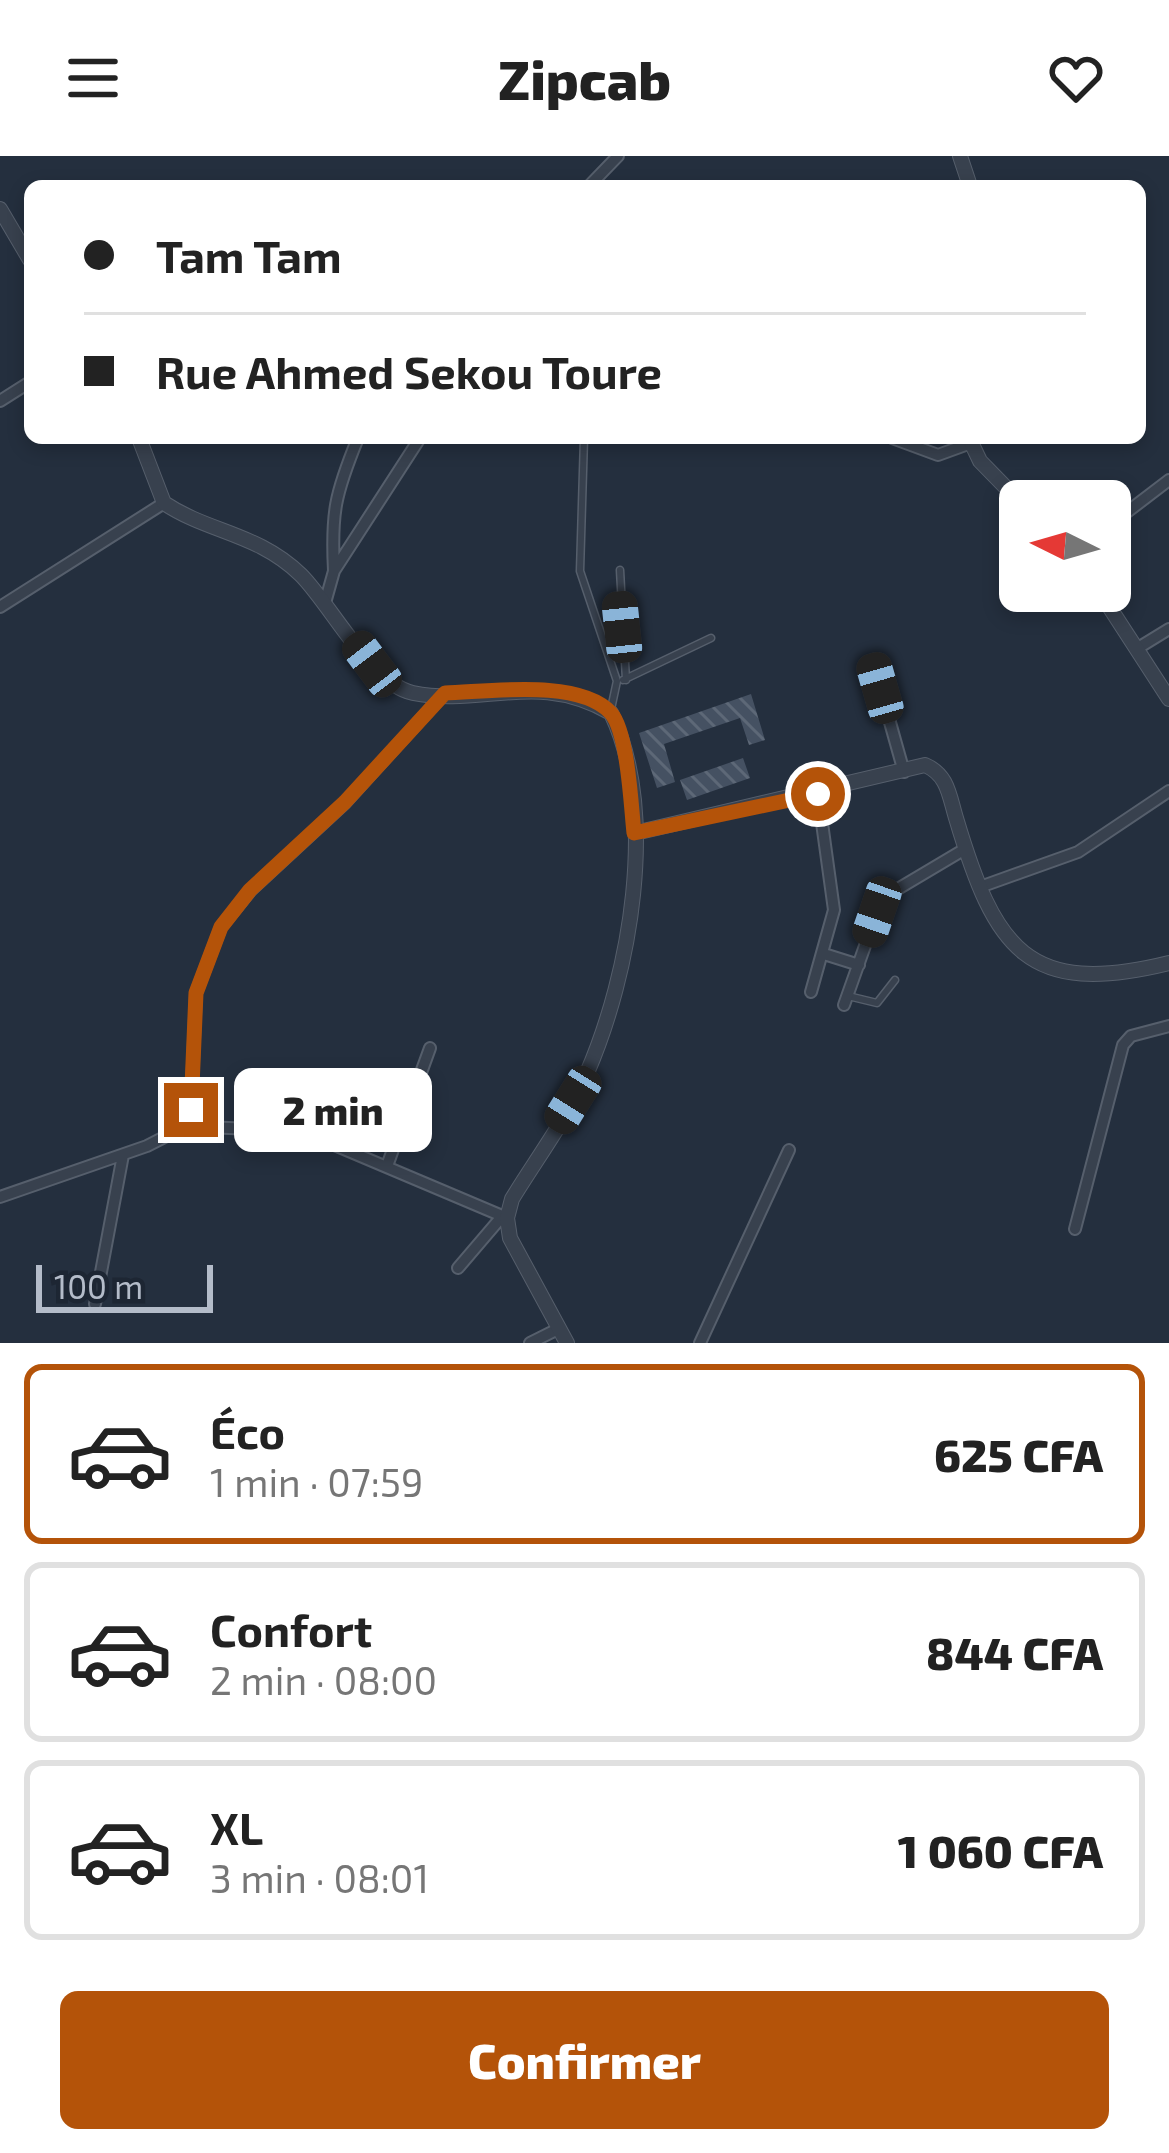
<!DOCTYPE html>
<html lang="fr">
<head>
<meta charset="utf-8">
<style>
	:root { --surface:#fff; --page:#f6f6f6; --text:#222; --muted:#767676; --line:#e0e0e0; --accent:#b45309 }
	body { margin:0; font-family:"Exo 2",sans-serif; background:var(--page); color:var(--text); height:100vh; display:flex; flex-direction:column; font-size:45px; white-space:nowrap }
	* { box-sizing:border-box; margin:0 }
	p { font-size:39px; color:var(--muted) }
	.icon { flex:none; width:66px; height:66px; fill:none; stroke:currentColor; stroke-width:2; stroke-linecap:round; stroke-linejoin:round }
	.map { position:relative; height:1187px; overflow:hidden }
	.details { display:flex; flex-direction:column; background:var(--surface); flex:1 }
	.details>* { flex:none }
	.hud { position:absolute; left:24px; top:24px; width:1122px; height:264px; border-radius:18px; box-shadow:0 6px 18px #0003; display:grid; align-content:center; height:264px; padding:0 60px; background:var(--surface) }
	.needle { width:78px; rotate:275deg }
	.buttons { position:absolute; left:999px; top:324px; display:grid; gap:24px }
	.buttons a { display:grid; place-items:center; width:132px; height:132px; border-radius:18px; background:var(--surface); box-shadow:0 6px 18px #0003; font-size:60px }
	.scale { position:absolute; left:36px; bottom:30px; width:177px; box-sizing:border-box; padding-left:12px; border:6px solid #b4bcc9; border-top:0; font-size:33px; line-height:42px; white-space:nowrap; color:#b4bcc9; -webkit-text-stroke:9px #1d2633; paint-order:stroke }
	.end { position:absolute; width:54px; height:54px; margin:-27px; border:15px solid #b45309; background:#fff; box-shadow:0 0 0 6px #fff }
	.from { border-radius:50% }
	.bubble { position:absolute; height:84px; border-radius:18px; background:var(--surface); box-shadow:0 6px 18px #0003; font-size:39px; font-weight:800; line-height:84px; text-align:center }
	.car { position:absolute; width:36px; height:72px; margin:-36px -18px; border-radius:15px; box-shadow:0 0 9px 3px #0007; background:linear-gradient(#222 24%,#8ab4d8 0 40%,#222 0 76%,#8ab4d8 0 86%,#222 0) }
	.hud b { display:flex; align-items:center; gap:42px; height:114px; font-size:45px }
	.hud b+b { border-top:3px solid var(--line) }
	.hud i { width:30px; height:30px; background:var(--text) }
	ul { padding:21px 0 0; list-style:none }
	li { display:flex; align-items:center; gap:36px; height:180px; margin:0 24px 18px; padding:0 36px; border:6px solid var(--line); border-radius:18px }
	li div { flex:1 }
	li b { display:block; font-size:45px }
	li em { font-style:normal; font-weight:800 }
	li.current { border-color:var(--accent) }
	li>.icon { width:108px; height:108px; stroke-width:1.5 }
	.cta { display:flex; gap:24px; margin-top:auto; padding:24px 60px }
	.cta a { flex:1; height:138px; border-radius:18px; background:var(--accent); color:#fff; font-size:48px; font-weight:800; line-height:138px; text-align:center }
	header { display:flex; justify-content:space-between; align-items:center; height:156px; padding:0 60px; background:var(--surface); font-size:54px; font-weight:800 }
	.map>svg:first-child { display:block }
	.building { fill:url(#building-back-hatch) }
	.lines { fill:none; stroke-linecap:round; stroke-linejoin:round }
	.service-casing { stroke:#565f6c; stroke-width:9 }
	.minor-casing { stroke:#565f6c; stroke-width:14 }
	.tertiary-casing { stroke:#565f6c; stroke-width:16 }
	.service { stroke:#38414e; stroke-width:6 }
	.minor { stroke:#38414e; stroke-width:10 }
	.tertiary { stroke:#38414e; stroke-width:14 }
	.route { stroke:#b45309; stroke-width:15 }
</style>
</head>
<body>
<header><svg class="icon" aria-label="menu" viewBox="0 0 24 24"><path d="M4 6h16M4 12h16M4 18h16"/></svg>Zipcab<svg class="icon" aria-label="heart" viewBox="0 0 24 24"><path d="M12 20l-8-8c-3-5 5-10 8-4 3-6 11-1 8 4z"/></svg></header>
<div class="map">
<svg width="1169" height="1187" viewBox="0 0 1169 1187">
	<defs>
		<pattern id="building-back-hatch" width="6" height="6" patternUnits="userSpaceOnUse" patternTransform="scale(3)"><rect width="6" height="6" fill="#455162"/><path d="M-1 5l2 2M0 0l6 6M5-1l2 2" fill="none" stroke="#5d6877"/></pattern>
	</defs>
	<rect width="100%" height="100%" fill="#242f3e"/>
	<path class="building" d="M751 538 765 584 749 589 740 562 664 588 675 626 657 632 639 577Z
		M743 602 750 622 687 644 680 624Z"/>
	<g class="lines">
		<g class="service-casing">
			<path id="service" d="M584 282 580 415 617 525 611 553
				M620 414 626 524
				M623 524 711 482
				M848 840 877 847 895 824"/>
		</g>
		<g class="minor-casing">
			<path id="minor" d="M589 30 618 0
				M0 245 30 226
				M892 282 938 299 971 287
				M1110 369 1169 324
				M334 415C331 357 335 338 358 282
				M325 447 334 415 420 282
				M0 451 164 347
				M1138 492 1169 473
				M873 506 904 616
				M980 731 1078 696 1169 635
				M824 798 859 809
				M811 836 834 754 818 638
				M844 849 877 756 891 737 965 693
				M186 970 191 954 196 837 221 771 251 734 345 647 442 540
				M186 970 270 974 332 988 507 1062
				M387 1010 430 892
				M0 1041 147 990 186 970
				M1075 1073 1123 889 1131 880 1169 870
				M458 1112 499 1064
				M95 1148 123 999
				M530 1187 558 1173
				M700 1187 789 994"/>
		</g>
		<g class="tertiary-casing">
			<path id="tertiary" d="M960 0 970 30
				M0 53 30 104
				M139 282 164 347C209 377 258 377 301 419 331 449 372 529 413 537 483 551 537 514 611 557 659 658 630 818 587 917 568 961 537 1002 512 1043L507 1062 510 1082 567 1187
				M969 282 980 305 1020 346
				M1099 435 1169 543
				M635 677 925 609C948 619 949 639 956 662 995 793 1027 842 1169 807"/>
		</g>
		<use href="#service" class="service"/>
		<use href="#minor" class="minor"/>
		<use href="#tertiary" class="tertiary"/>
	</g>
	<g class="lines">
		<path class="route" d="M191 954 196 837 221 771 250 734 345 646 445 537C487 536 579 522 611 557 628 577 631 650 634 677L818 638"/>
	</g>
</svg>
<div class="buttons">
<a><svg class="needle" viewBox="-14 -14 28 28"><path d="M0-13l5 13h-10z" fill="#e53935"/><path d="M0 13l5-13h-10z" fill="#767676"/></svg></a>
</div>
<div class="scale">100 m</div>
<i class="end from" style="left:818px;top:638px"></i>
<i class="end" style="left:191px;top:954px"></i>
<div class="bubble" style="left:234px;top:912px;width:198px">2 min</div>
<i class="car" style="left:622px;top:471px;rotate:354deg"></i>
<i class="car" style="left:372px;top:508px;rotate:323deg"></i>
<i class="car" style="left:880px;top:532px;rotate:344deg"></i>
<i class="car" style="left:877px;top:756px;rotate:199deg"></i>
<i class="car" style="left:573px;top:944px;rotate:212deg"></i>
<div class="hud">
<b><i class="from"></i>Tam Tam</b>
<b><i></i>Rue Ahmed Sekou Toure</b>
</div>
</div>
<section class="details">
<ul>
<li class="current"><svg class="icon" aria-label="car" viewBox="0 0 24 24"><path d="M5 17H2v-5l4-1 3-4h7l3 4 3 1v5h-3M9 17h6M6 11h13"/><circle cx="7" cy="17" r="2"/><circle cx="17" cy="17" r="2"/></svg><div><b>Éco</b><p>1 min · 07:59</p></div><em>625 CFA</em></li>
<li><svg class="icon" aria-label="car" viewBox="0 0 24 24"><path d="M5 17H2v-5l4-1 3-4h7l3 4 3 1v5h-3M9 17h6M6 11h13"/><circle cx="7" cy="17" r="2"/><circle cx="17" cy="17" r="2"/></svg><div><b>Confort</b><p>2 min · 08:00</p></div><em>844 CFA</em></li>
<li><svg class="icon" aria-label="car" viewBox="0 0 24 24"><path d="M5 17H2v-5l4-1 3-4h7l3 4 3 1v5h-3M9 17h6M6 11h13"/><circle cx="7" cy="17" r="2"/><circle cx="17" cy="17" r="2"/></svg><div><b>XL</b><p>3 min · 08:01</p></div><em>1 060 CFA</em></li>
</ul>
<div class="cta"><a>Confirmer</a></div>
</section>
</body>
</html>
